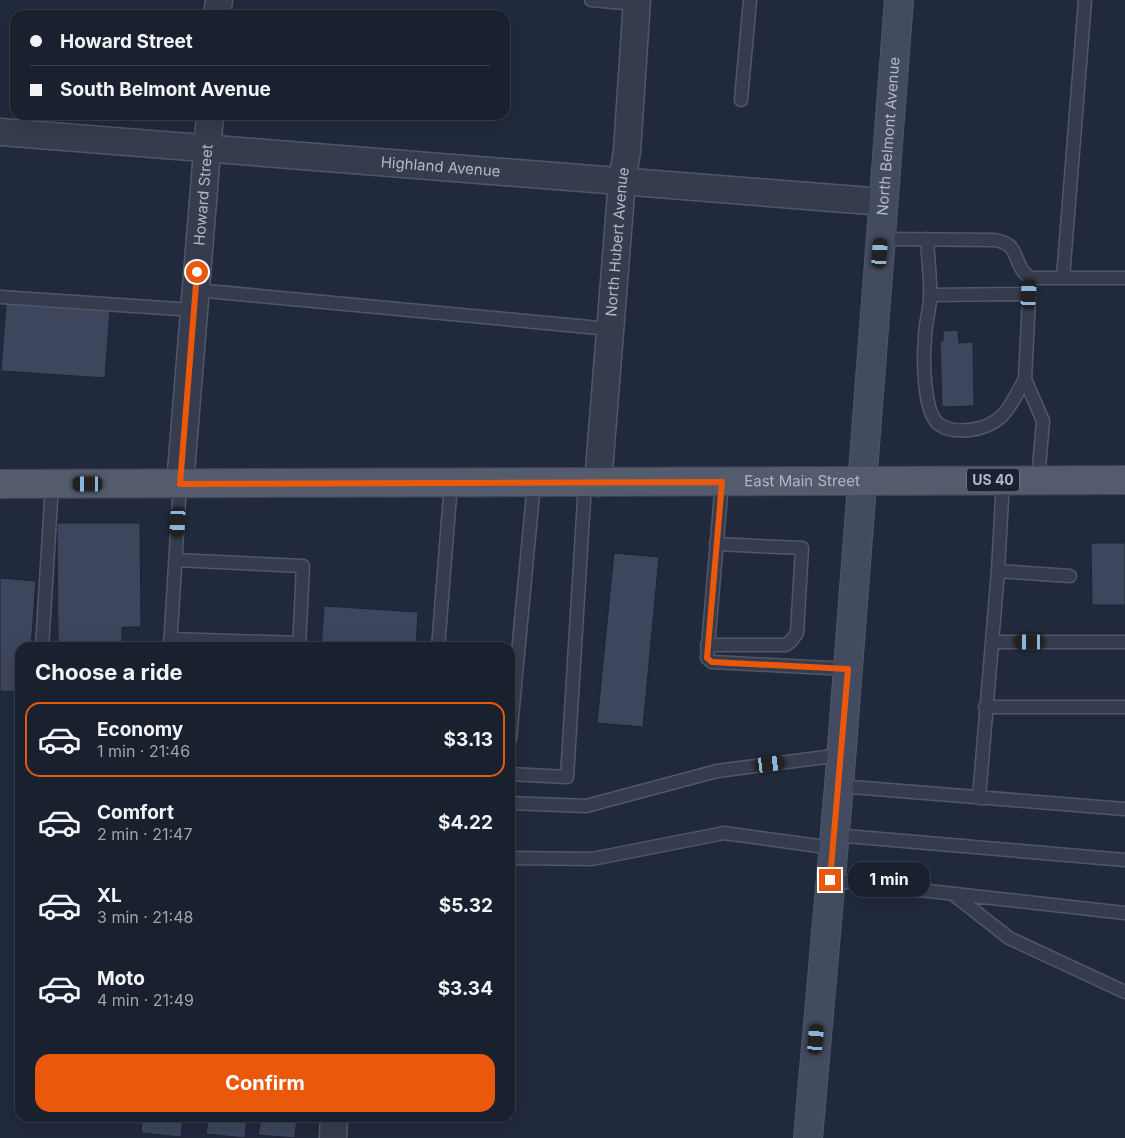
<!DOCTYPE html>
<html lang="en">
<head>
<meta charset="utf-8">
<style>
	:root { --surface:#19202e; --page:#262d3a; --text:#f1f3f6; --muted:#9fa3aa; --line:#373e4a; --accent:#ea580c }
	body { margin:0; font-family:Inter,sans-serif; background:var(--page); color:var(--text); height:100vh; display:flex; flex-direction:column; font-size:19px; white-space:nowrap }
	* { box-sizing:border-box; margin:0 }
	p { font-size:16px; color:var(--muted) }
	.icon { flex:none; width:28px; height:28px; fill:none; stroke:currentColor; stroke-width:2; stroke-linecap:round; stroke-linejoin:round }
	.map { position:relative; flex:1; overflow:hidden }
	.panel { position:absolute; left:15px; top:642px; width:500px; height:480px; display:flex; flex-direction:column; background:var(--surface); border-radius:15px; box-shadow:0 5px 20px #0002,0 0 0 1px var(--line) }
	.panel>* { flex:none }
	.guide { position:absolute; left:10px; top:10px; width:500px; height:110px; border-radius:15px; box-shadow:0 5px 20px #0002,0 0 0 1px var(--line); display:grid; align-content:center; height:110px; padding:0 20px; background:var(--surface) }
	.end { position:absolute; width:22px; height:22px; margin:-11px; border:6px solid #ea580c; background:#fff; box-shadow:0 0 0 2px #fff }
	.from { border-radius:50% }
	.bubble { position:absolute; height:35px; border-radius:15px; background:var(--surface); box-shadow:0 5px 20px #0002,0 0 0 1px var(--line); font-size:16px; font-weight:700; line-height:35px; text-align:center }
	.car { position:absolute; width:15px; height:30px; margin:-15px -8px; border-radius:6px; box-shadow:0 0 4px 1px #0007; background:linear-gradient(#222 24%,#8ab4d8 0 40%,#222 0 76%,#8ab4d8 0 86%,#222 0) }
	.guide b { display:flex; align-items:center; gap:18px; height:48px; font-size:19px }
	.guide b+b { border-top:1px solid var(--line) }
	.guide i { width:12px; height:12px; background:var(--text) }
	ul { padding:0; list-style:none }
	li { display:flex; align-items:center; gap:15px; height:75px; margin:0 10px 8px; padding:0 10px; border:2px solid transparent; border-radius:15px }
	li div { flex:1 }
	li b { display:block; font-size:19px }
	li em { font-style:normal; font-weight:700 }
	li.on { border-color:var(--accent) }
	li>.icon { width:45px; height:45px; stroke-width:1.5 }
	h2 { padding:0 20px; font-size:22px; line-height:60px }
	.cta { display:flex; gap:10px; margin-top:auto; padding:10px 20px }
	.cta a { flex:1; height:58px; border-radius:15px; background:var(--accent); color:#fff; font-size:20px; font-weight:700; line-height:58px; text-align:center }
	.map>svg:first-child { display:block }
	.building { fill:#3d465d; stroke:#1d2334 }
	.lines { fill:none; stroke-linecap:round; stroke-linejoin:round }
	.lane-casing { stroke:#515768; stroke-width:15 }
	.street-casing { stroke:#515768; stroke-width:29 }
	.secondary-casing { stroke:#515768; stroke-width:30 }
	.primary-casing { stroke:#3f4556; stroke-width:30 }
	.lane { stroke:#353c4d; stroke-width:12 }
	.street { stroke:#353c4d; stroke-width:26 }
	.secondary { stroke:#434b60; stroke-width:28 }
	.primary { stroke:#535b6d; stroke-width:28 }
	.route { stroke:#ea580c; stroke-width:6 }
	.labels { text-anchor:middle; stroke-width:4.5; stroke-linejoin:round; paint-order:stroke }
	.shield { fill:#1b2132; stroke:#848a9c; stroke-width:1 }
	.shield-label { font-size:14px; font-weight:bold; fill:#b1b7c9 }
	.street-label { font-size:15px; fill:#b1b7c9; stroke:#1b2132 }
</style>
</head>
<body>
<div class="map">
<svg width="1125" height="1138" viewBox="0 0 1125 1138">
	<rect width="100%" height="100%" fill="#212a3d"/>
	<path class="building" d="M6 304 110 311 105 378 1 371Z
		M958 330 959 343 973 342 974 406 942 407 940 341H943V331Z
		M57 523H140L141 627H122V645H58Z
		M1091 543H1125V605H1092Z
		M614 553 659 557 643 727 597 723Z
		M0 578 36 581 31 648H20V692L0 691Z
		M324 606 418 612 416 648H321Z
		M142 1118H183L181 1137 141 1133Z
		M208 1118H247L245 1138 206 1134Z
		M261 1118H297L295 1138 258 1135Z"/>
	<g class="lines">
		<g class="lane-casing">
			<path id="lane" d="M591 0 637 4
				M741 100 750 0
				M881 239 995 240C1016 244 1013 253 1021 268 1023 272 1027 275 1030 278H1125
				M927 239C928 259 931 280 930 300 929 313 925 325 925 338 923 357 923 415 940 425 949 431 960 431 969 430 1004 426 1010 406 1025 379
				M1030 278 1025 379 1043 421 1038 480
				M1063 278 1085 0
				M196 290 610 329
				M930 295 1029 294
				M0 297 194 310
				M722 482 707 658 712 662 848 669
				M175 560 303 566 299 648
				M998 571 1070 576
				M170 639 299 643
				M992 642H1125
				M707 645H786L791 641 797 633 802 548 716 544
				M42 648 52 484
				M170 648 180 484
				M438 648 451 483
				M985 707H1125
				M510 739 534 483
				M510 774 567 777 585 483
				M839 786 1125 809
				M979 798 998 571 1003 480
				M510 803 586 806 717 771 841 755
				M834 835 1125 860
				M510 858 592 859 724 833 833 848
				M830 880 1125 913
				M953 894 1009 938 1125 992"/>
		</g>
		<g class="street-casing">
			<g id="street">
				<path d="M217 15 219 0"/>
				<path id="s1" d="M0 132 883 202"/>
				<path id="s2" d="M598 483 622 181 627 151 637 0"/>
				<path id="s3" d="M180 484 210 115"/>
				<path d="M333 1138 334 1118"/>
			</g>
		</g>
		<g class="secondary-casing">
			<g id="secondary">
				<path id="s4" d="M808 1138 839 786 899 0"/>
			</g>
		</g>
		<g class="primary-casing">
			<g id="primary">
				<path id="s5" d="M0 484 1125 480"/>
			</g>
		</g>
		<use href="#lane" class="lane"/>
		<use href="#street" class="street"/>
		<use href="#secondary" class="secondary"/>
		<use href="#primary" class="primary"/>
	</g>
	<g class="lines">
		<path class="route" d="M197 272 180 484 722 482 707 658 712 662 848 669 830 880"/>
	</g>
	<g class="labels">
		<rect class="shield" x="967" y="468.5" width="52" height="23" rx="4"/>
		<g class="shield-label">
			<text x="993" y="485">US 40</text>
		</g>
		<g class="street-label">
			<text dy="5" stroke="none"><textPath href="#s4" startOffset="1005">North Belmont Avenue</textPath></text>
			<text dy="5" stroke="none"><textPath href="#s1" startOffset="442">Highland Avenue</textPath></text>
			<text dy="5" stroke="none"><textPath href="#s3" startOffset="290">Howard Street</textPath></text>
			<text dy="5" stroke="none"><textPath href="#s2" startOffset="242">North Hubert Avenue</textPath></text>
			<text dy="5" stroke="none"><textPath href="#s5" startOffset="802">East Main Street</textPath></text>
		</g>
	</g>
</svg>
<i class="end from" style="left:197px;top:272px"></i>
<i class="end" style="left:830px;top:880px"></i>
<div class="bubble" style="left:848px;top:862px;width:82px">1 min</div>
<i class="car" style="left:880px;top:253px;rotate:4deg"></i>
<i class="car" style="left:1029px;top:294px;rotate:3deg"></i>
<i class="car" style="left:88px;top:484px;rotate:270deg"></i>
<i class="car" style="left:178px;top:522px;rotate:183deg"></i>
<i class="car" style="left:1030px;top:642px;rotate:270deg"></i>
<i class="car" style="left:770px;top:764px;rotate:83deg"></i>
<i class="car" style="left:816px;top:1039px;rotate:5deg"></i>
<div class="guide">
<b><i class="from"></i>Howard Street</b>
<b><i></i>South Belmont Avenue</b>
</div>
<section class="panel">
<h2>Choose a ride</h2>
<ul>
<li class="on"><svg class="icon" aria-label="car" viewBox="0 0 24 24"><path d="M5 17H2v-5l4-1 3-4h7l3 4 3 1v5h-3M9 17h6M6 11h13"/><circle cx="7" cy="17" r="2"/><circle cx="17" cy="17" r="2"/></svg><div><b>Economy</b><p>1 min · 21:46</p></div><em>$3.13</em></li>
<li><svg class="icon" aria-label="car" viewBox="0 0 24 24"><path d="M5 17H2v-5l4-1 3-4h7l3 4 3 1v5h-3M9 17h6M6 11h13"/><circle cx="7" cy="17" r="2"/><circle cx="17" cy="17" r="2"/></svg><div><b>Comfort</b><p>2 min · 21:47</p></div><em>$4.22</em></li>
<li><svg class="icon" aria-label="car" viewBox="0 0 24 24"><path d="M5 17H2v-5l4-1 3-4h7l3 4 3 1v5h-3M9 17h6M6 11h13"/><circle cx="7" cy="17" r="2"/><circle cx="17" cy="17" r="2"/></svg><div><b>XL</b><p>3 min · 21:48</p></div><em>$5.32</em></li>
<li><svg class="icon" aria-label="car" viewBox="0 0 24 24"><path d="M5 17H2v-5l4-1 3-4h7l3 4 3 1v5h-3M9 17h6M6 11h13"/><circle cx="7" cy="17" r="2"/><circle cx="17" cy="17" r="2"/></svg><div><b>Moto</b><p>4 min · 21:49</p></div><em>$3.34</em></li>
</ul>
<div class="cta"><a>Confirm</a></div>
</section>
</div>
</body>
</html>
